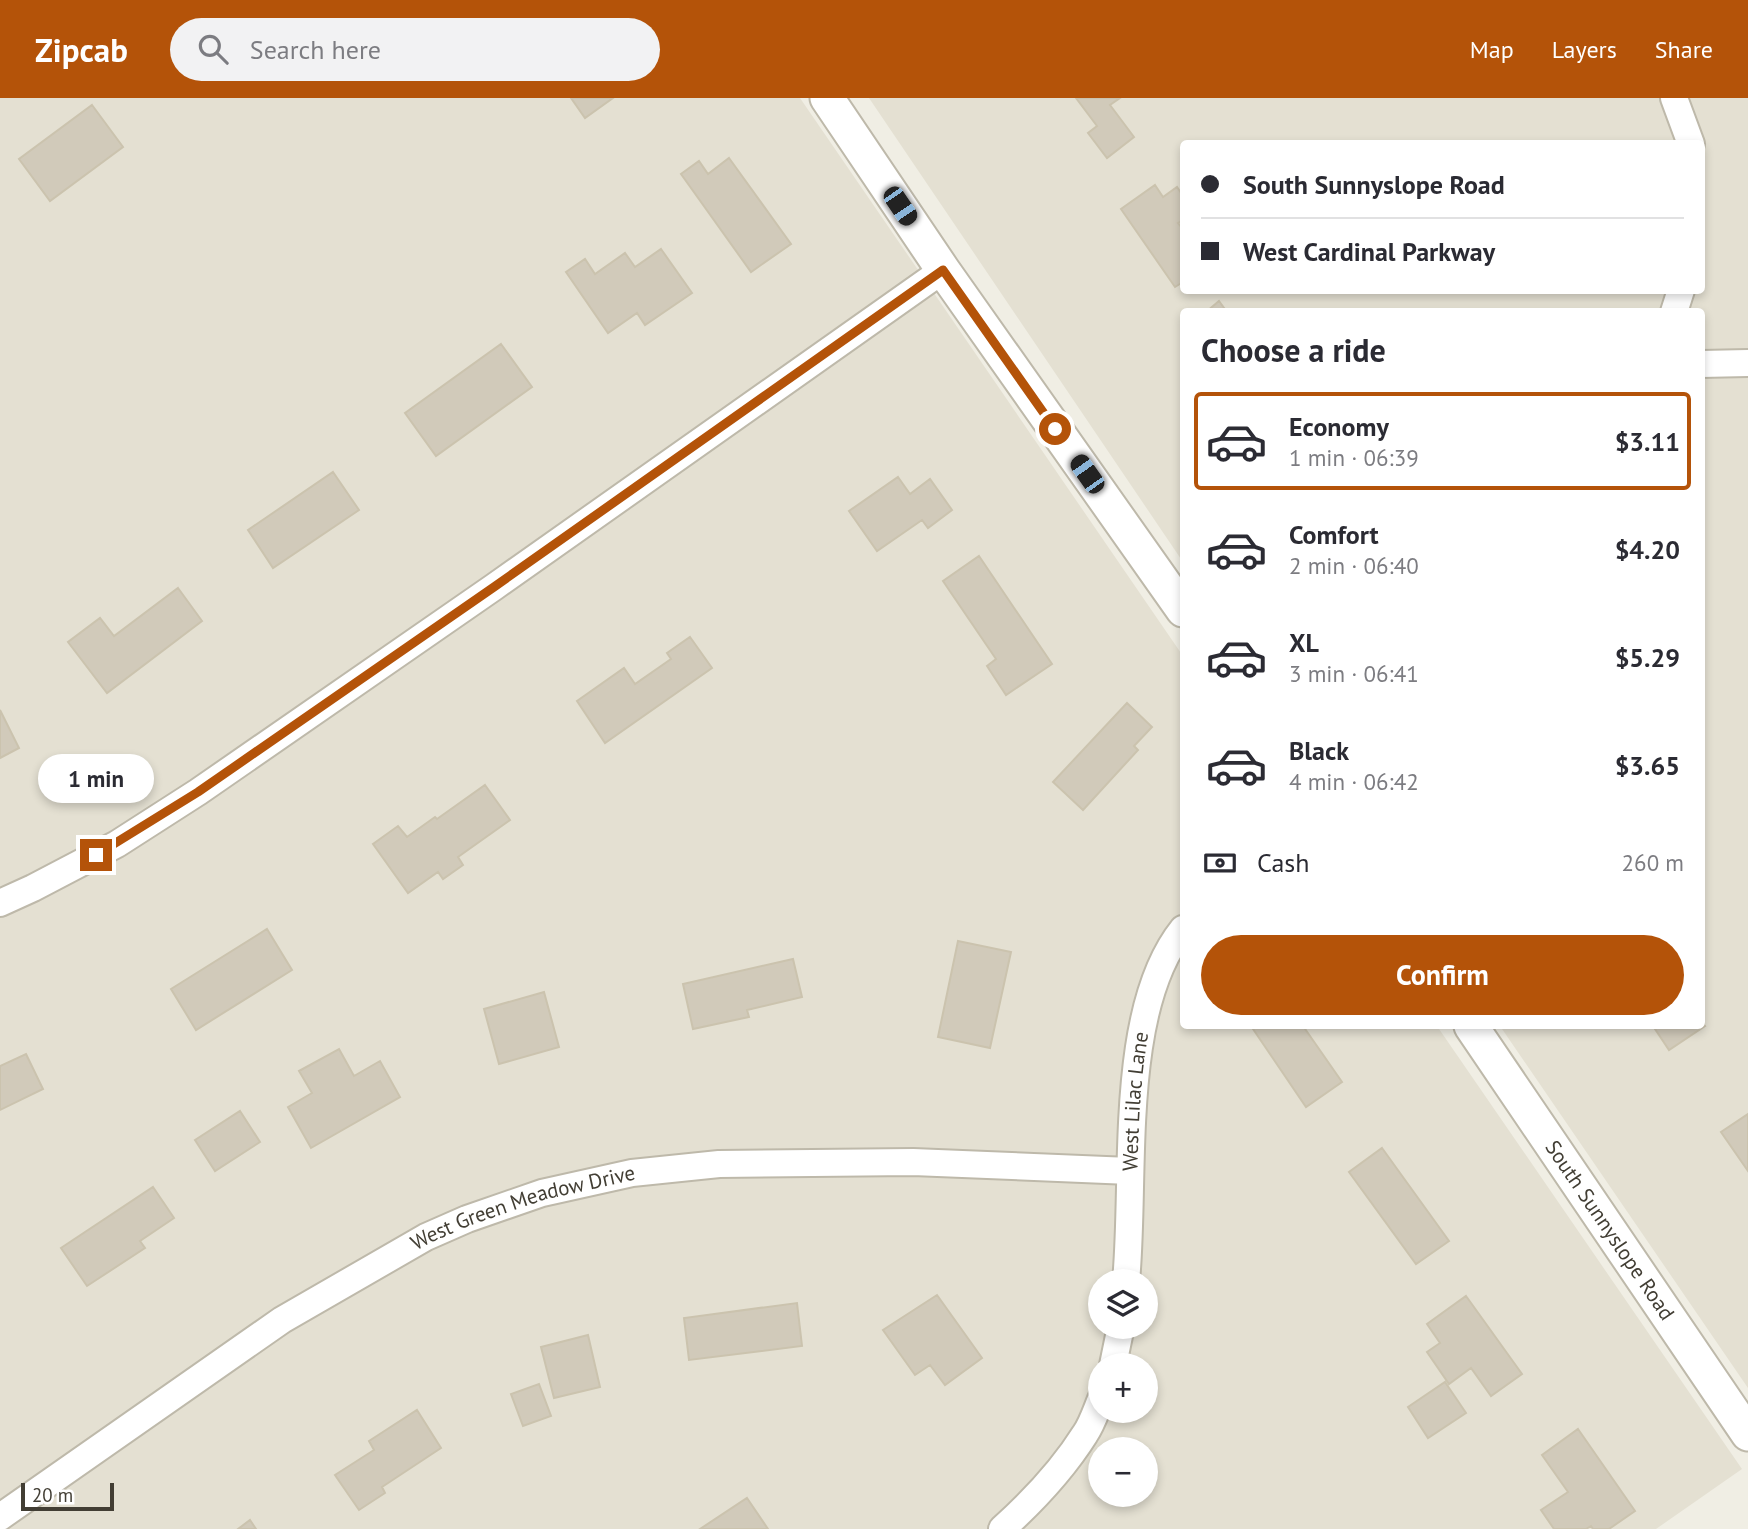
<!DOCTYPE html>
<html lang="en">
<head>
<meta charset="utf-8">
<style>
	:root { --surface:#fff; --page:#f2f2f3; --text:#2b2b33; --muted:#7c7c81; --line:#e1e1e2; --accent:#b45309 }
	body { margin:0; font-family:"PT Sans",sans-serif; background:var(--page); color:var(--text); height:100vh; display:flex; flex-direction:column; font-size:26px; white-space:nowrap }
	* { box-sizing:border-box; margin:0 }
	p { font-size:23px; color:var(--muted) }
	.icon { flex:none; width:38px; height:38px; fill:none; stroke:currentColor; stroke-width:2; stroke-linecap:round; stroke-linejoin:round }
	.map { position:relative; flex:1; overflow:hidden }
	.drawer { position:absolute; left:1180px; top:210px; width:525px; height:721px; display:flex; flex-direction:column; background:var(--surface); border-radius:7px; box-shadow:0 4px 10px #0003 }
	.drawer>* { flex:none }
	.top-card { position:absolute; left:1180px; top:42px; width:525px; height:154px; border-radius:7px; box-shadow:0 4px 10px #0003; display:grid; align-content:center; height:154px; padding:0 21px; background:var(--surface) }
	.buttons { position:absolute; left:1088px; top:1171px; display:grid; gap:14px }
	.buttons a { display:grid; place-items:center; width:70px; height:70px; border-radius:50%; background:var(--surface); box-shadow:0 4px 10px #0003; font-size:35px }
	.scale { position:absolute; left:21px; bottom:18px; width:93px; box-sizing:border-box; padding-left:7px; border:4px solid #423e34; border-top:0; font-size:19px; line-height:24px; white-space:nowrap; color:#423e34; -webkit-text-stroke:5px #fff; paint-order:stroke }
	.end { position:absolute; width:32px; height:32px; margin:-16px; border:9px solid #b45309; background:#fff; box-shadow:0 0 0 4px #fff }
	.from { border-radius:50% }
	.bubble { position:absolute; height:49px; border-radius:24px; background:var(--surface); box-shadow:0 4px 10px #0003; font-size:23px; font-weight:600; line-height:49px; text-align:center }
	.car { position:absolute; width:21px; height:42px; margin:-21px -10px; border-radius:9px; box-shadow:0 0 5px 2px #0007; background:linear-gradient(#222 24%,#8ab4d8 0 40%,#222 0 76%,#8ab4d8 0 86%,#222 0) }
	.top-card b { display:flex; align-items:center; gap:24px; height:66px; font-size:26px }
	.top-card b+b { border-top:2px solid var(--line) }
	.top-card i { width:18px; height:18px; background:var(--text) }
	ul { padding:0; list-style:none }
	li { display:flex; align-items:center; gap:21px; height:98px; margin:0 14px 10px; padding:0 7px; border:4px solid transparent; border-radius:7px }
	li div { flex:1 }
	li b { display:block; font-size:26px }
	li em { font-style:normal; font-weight:600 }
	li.active { border-color:var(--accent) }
	li>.icon { width:63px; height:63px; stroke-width:1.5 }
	h2 { padding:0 21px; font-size:32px; line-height:84px }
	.pay { display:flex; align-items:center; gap:18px; height:77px; padding:0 21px; font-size:26px }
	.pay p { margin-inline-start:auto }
	.primary-button { display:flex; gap:14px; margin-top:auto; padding:14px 21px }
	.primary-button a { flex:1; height:80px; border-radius:42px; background:var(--accent); color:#fff; font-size:28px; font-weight:600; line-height:80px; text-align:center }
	header { display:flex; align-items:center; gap:42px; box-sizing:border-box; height:98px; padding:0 35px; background:var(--accent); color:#fff }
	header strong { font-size:33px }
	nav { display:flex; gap:38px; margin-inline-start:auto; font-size:24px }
	.search { width:490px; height:63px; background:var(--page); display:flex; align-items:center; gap:18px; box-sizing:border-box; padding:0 24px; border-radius:38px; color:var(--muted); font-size:26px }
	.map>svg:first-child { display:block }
	.residential { fill:#e4e0d2; fill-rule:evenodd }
	.building { fill:#d1caba; stroke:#cbc3ae; stroke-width:2 }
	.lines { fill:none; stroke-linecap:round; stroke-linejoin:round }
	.minor-casing { stroke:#beb9aa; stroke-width:30 }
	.tertiary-casing { stroke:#beb9aa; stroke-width:37 }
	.minor { stroke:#fff; stroke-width:26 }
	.tertiary { stroke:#fff; stroke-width:33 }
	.route { stroke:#b45309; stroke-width:9 }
	.labels { text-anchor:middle; stroke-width:5; stroke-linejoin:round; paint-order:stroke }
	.street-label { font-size:21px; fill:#423e34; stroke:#fff }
</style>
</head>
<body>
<header>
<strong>Zipcab</strong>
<div class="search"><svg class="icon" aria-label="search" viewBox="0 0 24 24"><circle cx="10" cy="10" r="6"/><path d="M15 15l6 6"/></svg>Search here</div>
<nav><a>Map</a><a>Layers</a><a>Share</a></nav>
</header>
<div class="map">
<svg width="1748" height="1431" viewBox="0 0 1748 1431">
	<rect width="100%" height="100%" fill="#f0eee4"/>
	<path class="residential" d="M0 0H800L1183 558V928H1437L1742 1371 1656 1431H0ZM1101 1183H1146V1228H1101ZM1101 1267H1146V1312H1101ZM1101 1351H1146V1396H1101Z
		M869 0H1748V1290L1500 928H1701V214H1183V464ZM1183 46H1701V192H1183Z"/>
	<path class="building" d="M571 0H613L585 20Z
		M1076 0H1120L1110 7 1134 39 1107 60 1088 35 1097 28Z
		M92 7 123 49 50 103 19 61Z
		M729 60 791 146 751 174 681 76 699 63 708 76Z
		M1155 87 1163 99 1177 89 1183 98V122L1178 125 1183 131V184L1175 189 1121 111Z
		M661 151 692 195 645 227 637 215 608 235 566 174 585 161 595 176 625 155 635 169Z
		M1219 203 1227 214H1206Z
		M501 246 532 289 436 358 405 315Z
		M333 374 359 412 273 470 248 432Z
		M898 379 910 396 930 381 952 412 928 430 922 422 877 453 849 413Z
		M979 458 1052 566 1006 597 987 568 996 561 943 483Z
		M178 490 202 523 107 595 68 544 100 520 114 538Z
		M690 539 712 570 605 645 577 603 624 570 635 586 671 561 667 555Z
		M1127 605 1152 629 1134 648 1138 652 1083 712 1053 684Z
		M0 612 19 650 0 660Z
		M485 687 510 722 458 759 463 767 443 781 438 774 408 795 373 746 398 728 407 739 435 719 437 721Z
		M267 831 292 872 196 932 171 891Z
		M958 843 1011 854 990 950 938 939Z
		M793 861 802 899 747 912 749 919 693 931 683 886Z
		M544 894 559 949 499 966 484 911Z
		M1701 923 1705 928 1669 952 1653 928H1701Z
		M1251 928H1303L1342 984 1306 1009Z
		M339 951 354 978 380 963 400 999 311 1050 288 1009 312 995 299 973Z
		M26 956 43 991 0 1012V968Z
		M240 1013 260 1044 215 1073 195 1042Z
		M1748 1016V1073L1721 1034Z
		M1382 1050 1449 1143 1416 1166 1349 1074Z
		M153 1089 174 1120 140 1143 145 1150 87 1188 61 1150Z
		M937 1197 982 1260 945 1287 930 1267 915 1277 883 1232Z
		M1466 1198 1522 1276 1491 1298 1471 1270 1449 1286 1427 1254 1440 1245 1427 1226Z
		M797 1205 802 1248 689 1262 684 1220Z
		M588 1237 600 1289 554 1300 541 1249Z
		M1445 1284 1466 1315 1428 1340 1408 1309Z
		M539 1286 551 1318 523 1328 511 1296Z
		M417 1312 441 1350 382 1389 385 1395 359 1412 335 1377 374 1352 369 1343Z
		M1578 1331 1635 1413 1609 1431H1593L1591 1428 1586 1431H1554L1541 1412 1568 1394 1542 1357Z
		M747 1400 768 1431H700Z
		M250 1422 256 1431H238Z"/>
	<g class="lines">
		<g class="minor-casing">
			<g id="minor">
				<path d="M1674 0 1691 46"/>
				<path d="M1674 214 1681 192"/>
				<path d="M1701 266 1748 265"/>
				<path d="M0 805 33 790 117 746 198 694 494 489 943 172"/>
				<path id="s1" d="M1126 1183C1136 1082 1117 913 1183 831"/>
				<path d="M1113 1267 1121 1228"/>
				<path id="s2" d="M0 1419 282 1222 426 1139 467 1121 542 1095 632 1075 719 1066 913 1064 1130 1073"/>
				<path d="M1002 1431C1033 1403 1063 1371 1085 1336 1092 1326 1096 1313 1101 1301"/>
			</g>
		</g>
		<g class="tertiary-casing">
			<g id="tertiary">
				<path d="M827 0 943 172 1183 512"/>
				<path id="s3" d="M1471 928 1748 1336"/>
			</g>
		</g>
		<use href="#minor" class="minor"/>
		<use href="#tertiary" class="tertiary"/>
	</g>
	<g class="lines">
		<path class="route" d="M96 757 198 694 494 489 943 172 1055 331"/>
	</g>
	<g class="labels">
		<g class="street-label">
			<text dy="7" stroke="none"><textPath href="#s1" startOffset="180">West Lilac Lane</textPath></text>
			<text dy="7" stroke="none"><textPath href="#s2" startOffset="612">West Green Meadow Drive</textPath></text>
			<text dy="7" stroke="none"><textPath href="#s3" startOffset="247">South Sunnyslope Road</textPath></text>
		</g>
	</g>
</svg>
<div class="buttons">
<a><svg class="icon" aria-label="layers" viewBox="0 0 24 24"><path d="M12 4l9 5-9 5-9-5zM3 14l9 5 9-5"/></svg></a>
<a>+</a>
<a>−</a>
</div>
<div class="scale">20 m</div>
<i class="end from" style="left:1055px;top:331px"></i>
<i class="end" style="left:96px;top:757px"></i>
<div class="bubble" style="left:38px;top:656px;width:116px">1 min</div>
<i class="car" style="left:900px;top:108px;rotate:146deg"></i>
<i class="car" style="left:1087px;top:376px;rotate:325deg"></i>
<div class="top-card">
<b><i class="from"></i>South Sunnyslope Road</b>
<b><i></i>West Cardinal Parkway</b>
</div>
<section class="drawer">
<h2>Choose a ride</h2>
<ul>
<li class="active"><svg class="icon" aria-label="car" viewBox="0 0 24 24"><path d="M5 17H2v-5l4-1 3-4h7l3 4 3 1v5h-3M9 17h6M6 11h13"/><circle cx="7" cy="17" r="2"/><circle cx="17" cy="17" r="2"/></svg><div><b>Economy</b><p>1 min · 06:39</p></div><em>$3.11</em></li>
<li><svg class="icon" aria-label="car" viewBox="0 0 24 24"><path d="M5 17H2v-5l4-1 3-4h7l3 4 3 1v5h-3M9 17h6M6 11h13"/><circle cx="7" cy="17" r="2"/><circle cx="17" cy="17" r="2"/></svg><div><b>Comfort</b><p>2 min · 06:40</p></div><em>$4.20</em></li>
<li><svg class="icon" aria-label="car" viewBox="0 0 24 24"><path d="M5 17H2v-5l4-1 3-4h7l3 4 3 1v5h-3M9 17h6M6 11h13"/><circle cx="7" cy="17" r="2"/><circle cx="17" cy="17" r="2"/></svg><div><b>XL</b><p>3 min · 06:41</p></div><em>$5.29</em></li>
<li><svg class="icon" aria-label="car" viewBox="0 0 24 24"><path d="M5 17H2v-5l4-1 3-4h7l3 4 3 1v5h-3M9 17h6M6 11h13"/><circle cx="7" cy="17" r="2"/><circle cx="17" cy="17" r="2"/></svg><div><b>Black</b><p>4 min · 06:42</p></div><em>$3.65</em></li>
</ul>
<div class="pay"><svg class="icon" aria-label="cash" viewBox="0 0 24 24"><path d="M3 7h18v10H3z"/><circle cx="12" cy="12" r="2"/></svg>Cash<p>260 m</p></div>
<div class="primary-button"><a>Confirm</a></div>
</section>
</div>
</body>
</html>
